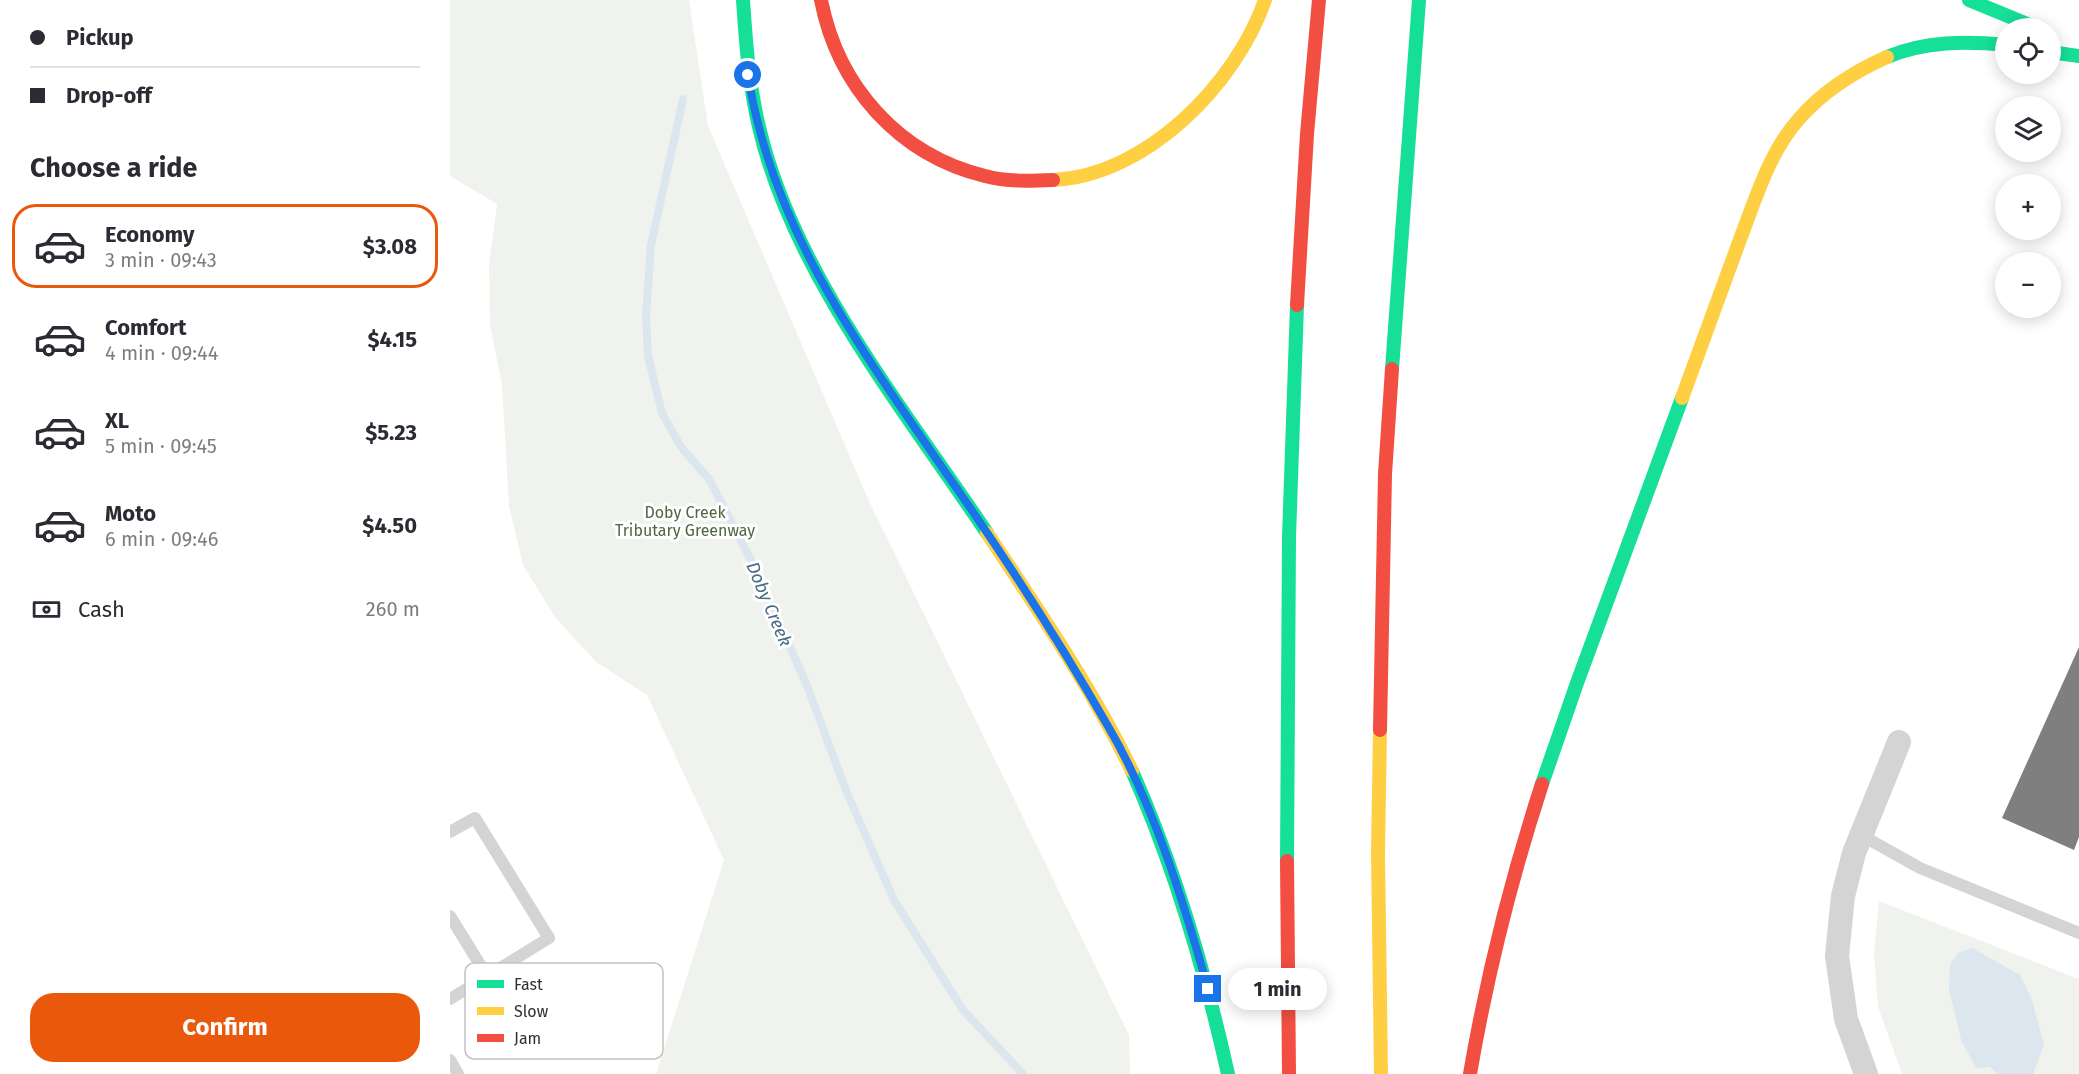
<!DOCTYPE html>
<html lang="en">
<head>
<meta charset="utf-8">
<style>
	:root { --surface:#fff; --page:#f7f7f7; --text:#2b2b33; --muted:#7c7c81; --line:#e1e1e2; --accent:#ea580c }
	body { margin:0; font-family:"Fira Sans",sans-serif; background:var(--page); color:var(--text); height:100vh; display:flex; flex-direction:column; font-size:22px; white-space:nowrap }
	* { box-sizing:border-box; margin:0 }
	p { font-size:20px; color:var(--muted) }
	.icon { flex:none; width:33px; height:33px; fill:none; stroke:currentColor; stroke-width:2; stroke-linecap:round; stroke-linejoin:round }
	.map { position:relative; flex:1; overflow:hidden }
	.drawer { display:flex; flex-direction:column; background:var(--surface); width:450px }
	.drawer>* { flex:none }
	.guide { display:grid; align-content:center; height:132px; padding:0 30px; background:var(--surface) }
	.tools { position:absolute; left:1545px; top:18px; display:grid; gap:12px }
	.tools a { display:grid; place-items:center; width:66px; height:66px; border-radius:50%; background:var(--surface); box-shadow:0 3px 15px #0003; font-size:30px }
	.end { position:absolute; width:27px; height:27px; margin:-14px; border:8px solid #1a73e8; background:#fff; box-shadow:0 0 0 3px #fff }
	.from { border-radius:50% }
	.bubble { position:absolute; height:42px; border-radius:21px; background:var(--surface); box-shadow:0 3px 15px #0003; font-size:20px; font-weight:700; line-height:42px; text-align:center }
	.guide b { display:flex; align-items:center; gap:21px; height:57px; font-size:22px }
	.guide b+b { border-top:2px solid var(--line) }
	.guide i { width:15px; height:15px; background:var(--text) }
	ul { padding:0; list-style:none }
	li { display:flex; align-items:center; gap:18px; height:84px; margin:0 12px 9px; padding:0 18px; border:3px solid transparent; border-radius:24px }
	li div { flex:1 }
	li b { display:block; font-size:22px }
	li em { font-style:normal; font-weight:700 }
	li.selected { border-color:var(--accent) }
	li>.icon { width:54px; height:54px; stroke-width:1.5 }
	h2 { padding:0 30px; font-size:27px; line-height:72px }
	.pay { display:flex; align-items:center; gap:15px; height:66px; padding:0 30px; font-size:22px }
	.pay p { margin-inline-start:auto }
	.primary-button { display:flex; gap:12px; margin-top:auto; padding:12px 30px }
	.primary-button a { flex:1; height:69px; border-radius:24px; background:var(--accent); color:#fff; font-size:24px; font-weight:700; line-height:69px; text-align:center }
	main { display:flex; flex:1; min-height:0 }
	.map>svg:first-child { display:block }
	.green { fill:#f0f3ed }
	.water { fill:#dbe6ef }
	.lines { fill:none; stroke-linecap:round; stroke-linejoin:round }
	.stream { stroke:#dbe6ef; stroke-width:8 }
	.building { fill:#7f7f7f }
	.lane { stroke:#d4d4d4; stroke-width:12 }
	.street { stroke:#d4d4d4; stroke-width:24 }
	.fast { stroke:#16e098; stroke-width:14 }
	.slow { stroke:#ffcf43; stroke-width:14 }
	.jam { stroke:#f24e42; stroke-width:14 }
	.route { stroke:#1a73e8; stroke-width:8 }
	.labels { text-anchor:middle; stroke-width:6; stroke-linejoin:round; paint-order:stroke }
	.park-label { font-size:16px; fill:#516541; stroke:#fff }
	.water-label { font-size:18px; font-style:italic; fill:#466c87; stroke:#fff }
	.key { fill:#fff; stroke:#c1c1c1; stroke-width:1.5 }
	.key-label { font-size:16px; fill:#2f2f2f }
</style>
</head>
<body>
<main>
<section class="drawer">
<div class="guide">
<b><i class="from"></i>Pickup</b>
<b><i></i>Drop-off</b>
</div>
<h2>Choose a ride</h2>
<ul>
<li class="selected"><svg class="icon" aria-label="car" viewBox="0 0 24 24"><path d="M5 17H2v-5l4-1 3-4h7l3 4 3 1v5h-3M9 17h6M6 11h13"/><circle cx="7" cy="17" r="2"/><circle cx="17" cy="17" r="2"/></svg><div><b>Economy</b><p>3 min · 09:43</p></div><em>$3.08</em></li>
<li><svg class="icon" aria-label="car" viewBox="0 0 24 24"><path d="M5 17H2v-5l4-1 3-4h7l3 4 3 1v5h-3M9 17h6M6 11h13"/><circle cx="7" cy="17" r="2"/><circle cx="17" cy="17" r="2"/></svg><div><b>Comfort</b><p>4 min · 09:44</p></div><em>$4.15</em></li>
<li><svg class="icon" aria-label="car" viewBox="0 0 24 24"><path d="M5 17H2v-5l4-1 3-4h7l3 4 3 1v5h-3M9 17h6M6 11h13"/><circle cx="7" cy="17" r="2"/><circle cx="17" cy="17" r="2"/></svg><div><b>XL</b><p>5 min · 09:45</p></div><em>$5.23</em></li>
<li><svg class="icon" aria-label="car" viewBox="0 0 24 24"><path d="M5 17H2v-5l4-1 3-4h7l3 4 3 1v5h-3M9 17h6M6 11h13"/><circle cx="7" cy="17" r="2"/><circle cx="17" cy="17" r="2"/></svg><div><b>Moto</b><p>6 min · 09:46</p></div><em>$4.50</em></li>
</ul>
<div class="pay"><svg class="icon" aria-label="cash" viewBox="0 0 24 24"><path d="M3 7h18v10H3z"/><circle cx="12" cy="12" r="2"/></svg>Cash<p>260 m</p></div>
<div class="primary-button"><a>Confirm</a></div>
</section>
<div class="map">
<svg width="1629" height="1074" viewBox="0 0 1629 1074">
	<rect width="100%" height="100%" fill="#fff"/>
	<path class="green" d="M0 0H239L258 126 418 499 679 1035 680 1074H206L274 860 197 695 146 662 105 617 73 565 59 506 52 385 40 325 39 265 47 204 0 176Z
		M1429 901 1629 979V1074H1452L1428 1007 1424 954Z"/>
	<path class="water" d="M1522 948 1570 975 1582 1000 1594 1045 1583 1074H1547L1540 1067 1526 1068 1511 1040 1499 989 1500 965 1508 953Z"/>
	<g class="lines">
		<path class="stream" d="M233 99 201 245 196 316 198 356 212 413 231 447 259 479 300 558 356 683 397 793 444 900 513 1010 573 1074"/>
	</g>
	<path class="building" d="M1629 647V837L1624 850 1552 818Z"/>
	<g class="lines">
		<path class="lane" d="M0 832 25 818 99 938 0 999
			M1411 835 1470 868 1629 933
			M0 916 37 976
			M0 1060 8 1074"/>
		<path class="street" d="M1416 1074 1396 1019 1387 956 1393 896 1404 853 1449 742"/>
		<path class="fast" d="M293 0C296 44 299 87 310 131 344 274 456 412 537 533
			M1519 0 1587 28
			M1600 52 1629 56
			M1437 57C1475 41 1516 41 1556 45
			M942 369 969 0
			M682 771C725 868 755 971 778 1074
			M1092 784 1127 683 1232 398
			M837 861 839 537 847 305"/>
		<path class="slow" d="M603 180C696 176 786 84 815 0
			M1232 398C1252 343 1272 289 1292 234 1307 195 1320 152 1348 120 1373 91 1403 72 1437 57
			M537 533C588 610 642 688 682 771
			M930 730 928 853 931 1074"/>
		<path class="jam" d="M371 0C388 87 449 155 535 176 557 182 581 181 603 180
			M847 305 857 134 869 0
			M930 730 935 474 942 369
			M837 861 839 1074
			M1020 1074C1037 975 1061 879 1092 784"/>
	</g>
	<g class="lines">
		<path class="route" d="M298 75C322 232 415 355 503 483 558 562 611 644 659 728 704 805 734 903 758 989"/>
	</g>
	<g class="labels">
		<g class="park-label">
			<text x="235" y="518">Doby Creek<tspan x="235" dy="18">Tributary Greenway</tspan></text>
		</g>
		<g class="water-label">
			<text transform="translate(319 604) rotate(67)" y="6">Doby Creek</text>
		</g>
	</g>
	<rect x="15" y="963" width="198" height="96" rx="9" class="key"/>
	<rect x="27" y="980" width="27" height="8" fill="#16e098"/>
	<rect x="27" y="1007" width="27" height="8" fill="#ffcf43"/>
	<rect x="27" y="1034" width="27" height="8" fill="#f24e42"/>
	<g class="key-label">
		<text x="64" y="990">Fast</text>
		<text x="64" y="1017">Slow</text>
		<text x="64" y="1044">Jam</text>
	</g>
</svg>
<div class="tools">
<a><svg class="icon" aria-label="locate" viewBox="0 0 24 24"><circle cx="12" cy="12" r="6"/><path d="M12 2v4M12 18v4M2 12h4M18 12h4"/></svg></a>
<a><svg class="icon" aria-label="layers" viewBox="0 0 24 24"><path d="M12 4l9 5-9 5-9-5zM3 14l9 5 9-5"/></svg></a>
<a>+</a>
<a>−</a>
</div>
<i class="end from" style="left:298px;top:75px"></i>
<i class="end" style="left:758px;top:989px"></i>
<div class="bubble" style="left:778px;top:968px;width:99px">1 min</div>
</div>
</main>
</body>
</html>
